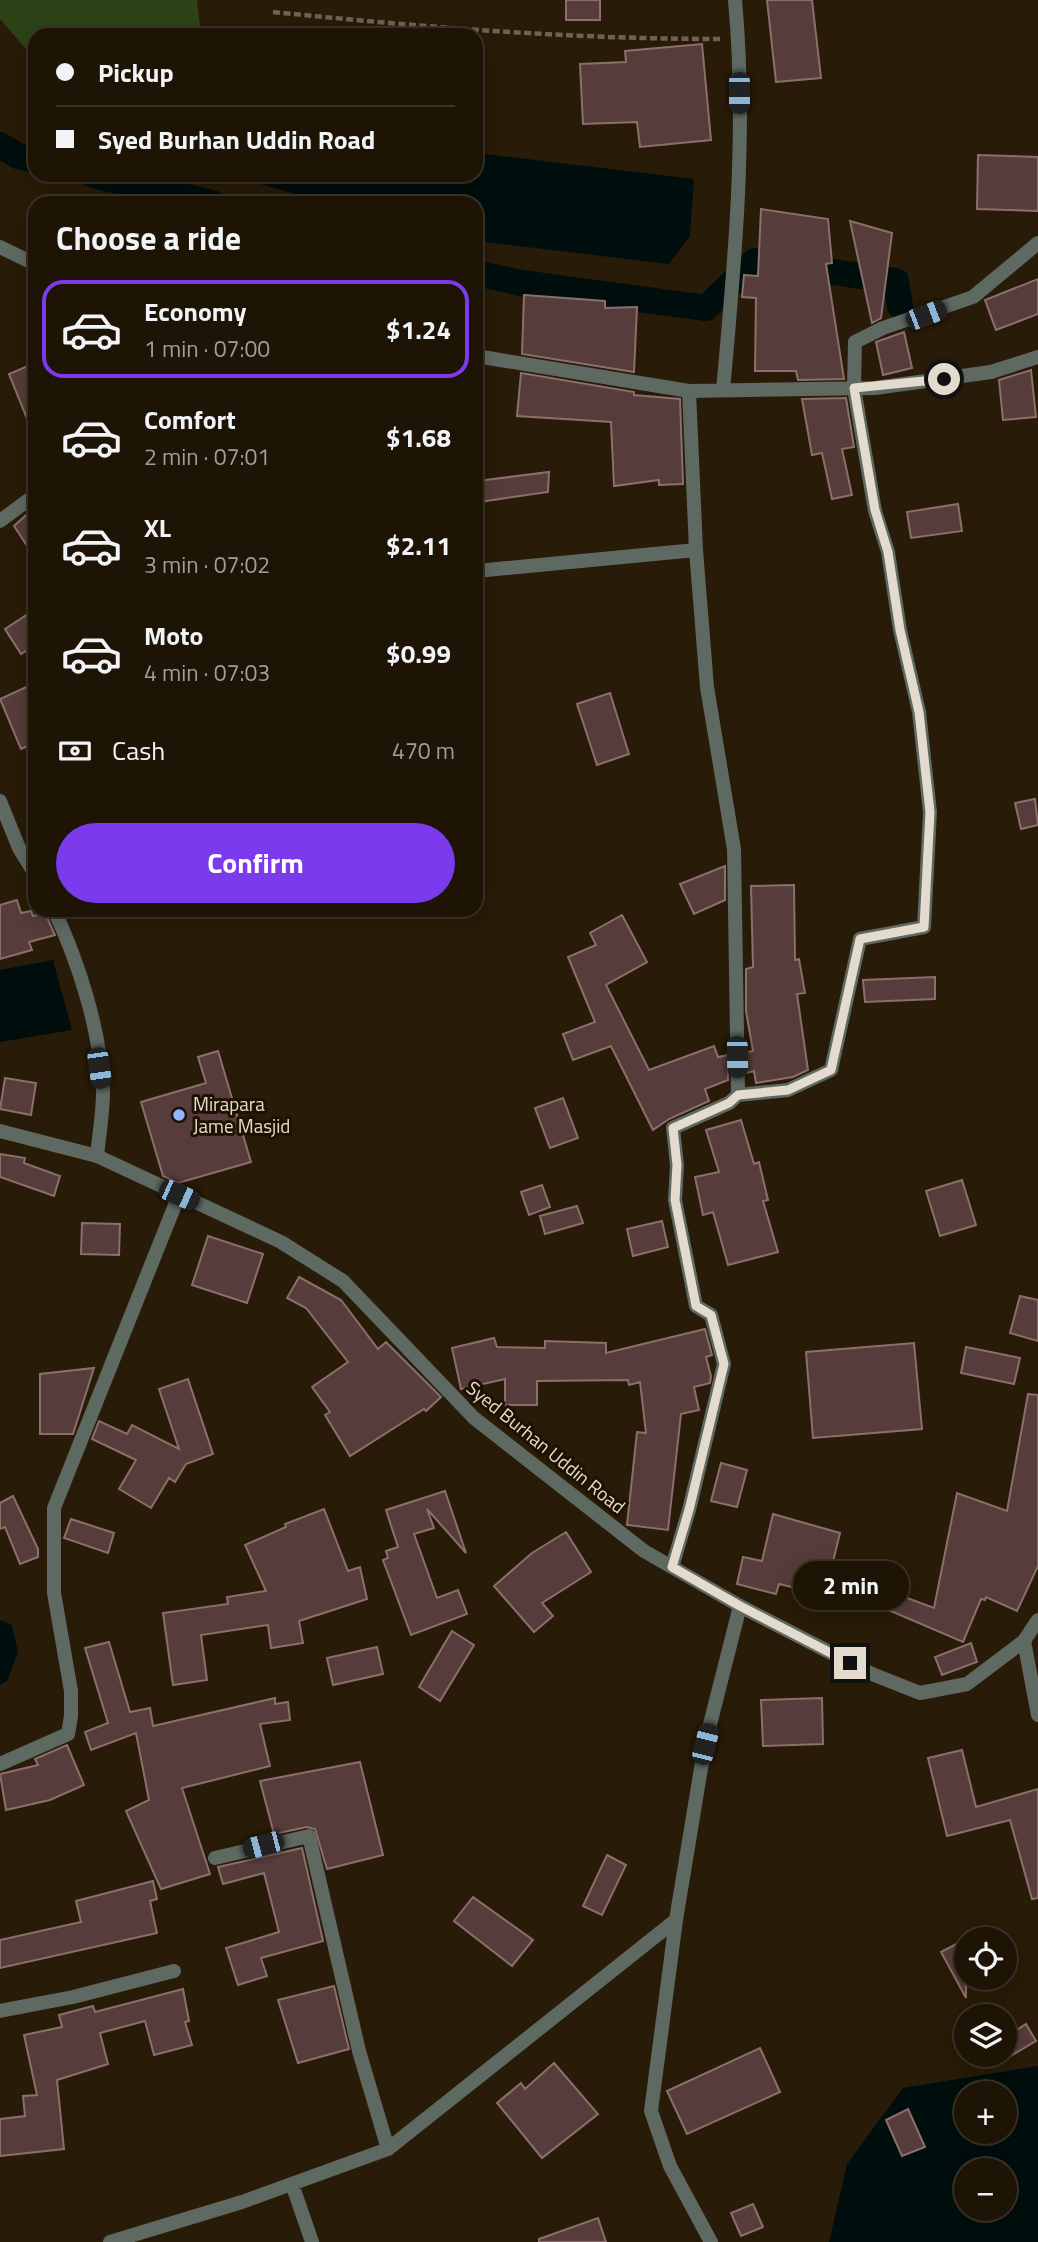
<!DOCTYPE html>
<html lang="en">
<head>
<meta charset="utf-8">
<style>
	:root { --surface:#1e1405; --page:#2b2113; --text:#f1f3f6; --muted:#a19e9a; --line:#3c3327; --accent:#7c3aed }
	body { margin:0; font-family:"Titillium Web",sans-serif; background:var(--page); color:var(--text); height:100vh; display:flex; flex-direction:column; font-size:26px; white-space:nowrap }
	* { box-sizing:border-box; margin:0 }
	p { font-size:23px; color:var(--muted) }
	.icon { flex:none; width:38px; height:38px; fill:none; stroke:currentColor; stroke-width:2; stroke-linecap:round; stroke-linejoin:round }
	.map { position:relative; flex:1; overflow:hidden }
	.panel { position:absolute; left:28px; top:196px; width:455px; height:721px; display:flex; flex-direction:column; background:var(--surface); border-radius:21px; box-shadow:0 4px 18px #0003,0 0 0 2px var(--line) }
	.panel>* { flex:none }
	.guide { position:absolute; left:28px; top:28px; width:455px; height:154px; border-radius:21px; box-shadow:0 4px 18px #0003,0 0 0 2px var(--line); display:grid; align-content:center; height:154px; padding:0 28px; background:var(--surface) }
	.buttons { position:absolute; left:954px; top:1927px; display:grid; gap:14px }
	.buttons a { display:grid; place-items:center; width:63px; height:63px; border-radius:50%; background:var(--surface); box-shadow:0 4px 18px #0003,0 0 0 2px var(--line); font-size:35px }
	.end { position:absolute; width:32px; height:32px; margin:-16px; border:9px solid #e4dbcf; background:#111; box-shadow:0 0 0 4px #111 }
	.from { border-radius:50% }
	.bubble { position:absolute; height:49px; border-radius:24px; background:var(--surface); box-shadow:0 4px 18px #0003,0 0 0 2px var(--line); font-size:23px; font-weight:700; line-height:49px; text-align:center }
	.car { position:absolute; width:21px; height:42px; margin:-21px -10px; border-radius:9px; box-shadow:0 0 5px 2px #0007; background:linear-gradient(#222 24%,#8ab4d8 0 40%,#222 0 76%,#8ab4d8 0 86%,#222 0) }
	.guide b { display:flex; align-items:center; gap:24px; height:66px; font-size:26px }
	.guide b+b { border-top:2px solid var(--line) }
	.guide i { width:18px; height:18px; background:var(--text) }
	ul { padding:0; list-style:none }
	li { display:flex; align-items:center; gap:21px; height:98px; margin:0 14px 10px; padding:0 14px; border:4px solid transparent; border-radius:21px }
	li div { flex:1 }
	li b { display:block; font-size:26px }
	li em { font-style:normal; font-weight:700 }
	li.active { border-color:var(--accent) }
	li>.icon { width:63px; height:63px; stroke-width:1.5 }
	h2 { padding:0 28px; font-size:32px; line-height:84px }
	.pay { display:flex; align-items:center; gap:18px; height:77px; padding:0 28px; font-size:26px }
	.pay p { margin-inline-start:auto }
	.button { display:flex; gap:14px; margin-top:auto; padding:14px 28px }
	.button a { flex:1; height:80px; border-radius:42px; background:var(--accent); color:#fff; font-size:28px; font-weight:700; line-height:80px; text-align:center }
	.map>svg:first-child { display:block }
	.green { fill:#2e4217 }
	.water { fill:#010e0e; fill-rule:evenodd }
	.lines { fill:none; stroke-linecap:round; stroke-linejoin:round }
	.canal { stroke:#010e0e; stroke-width:26 }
	.building { fill:#563c3a; stroke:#8c6f6c; stroke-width:2 }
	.path { stroke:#6e6352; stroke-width:4.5; stroke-dasharray:7 3.5; stroke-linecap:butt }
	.minor { stroke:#5e6962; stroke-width:14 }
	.tertiary { stroke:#5e6962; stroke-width:14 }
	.route { stroke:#e4dbcf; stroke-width:9 }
	.poi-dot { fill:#90b8fd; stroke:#1f1101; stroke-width:2.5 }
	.labels { text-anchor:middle; stroke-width:6; stroke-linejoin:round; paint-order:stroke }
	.poi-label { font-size:19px; fill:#e4dbcf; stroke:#1f1101; text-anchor:start }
	.street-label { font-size:19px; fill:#e4dbcf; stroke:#1f1101 }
</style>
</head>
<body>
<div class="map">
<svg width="1038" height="2242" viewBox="0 0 1038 2242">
	<rect width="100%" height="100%" fill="#281b07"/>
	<path class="green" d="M0 0H197L201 35H35V55H31L0 19Z"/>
	<path class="water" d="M476 153 694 179 690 236 669 264 484 242 476 240V203H327L253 182 255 175H476Z
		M53 960 72 1030 0 1042V970Z
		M0 1620 12 1625 18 1652 7 1681 0 1685Z
		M1038 2066V2242H829L847 2164 903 2088ZM966 2093H1004V2132H966ZM966 2170H1004V2208H966Z"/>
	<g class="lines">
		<path class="canal" d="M0 145 18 156 35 160
			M93 175 212 203
			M476 273 521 283 706 308 755 261 896 281 900 306"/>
	</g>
	<path class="building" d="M566 0H600V20H566Z
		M767 0H812L821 78 776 82Z
		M702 44 711 140 640 147 637 122 583 124 580 64 626 62 625 51Z
		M978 155 1038 157V211L977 209Z
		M761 209 828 219 832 263 826 264 844 379 798 380 796 371H755L756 298 742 297 744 275 758 276Z
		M850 221 892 233 881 318 872 323Z
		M1038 279V314L996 330 985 300Z
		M524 295 605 301V308L637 307 634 372 522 354Z
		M904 332 912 368 883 375 876 342Z
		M35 363V435L34 436 9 374Z
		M1031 370 1036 417 1003 420 999 380Z
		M521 373 634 392V395L680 399 683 484 659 485V480L614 486 611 422 517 416Z
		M846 398 854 447 842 449 852 495 832 499 822 453 812 455 802 399Z
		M549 472 548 492 479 502 477 481Z
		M958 504 962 531 911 538 907 512Z
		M35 507V558L14 526Z
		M28 614 35 625V645L21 654 5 629Z
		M35 683V743L21 749 0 699Z
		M610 693 629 754 597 765 577 704Z
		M1035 799 1038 825 1021 829 1015 803Z
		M725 866V900L694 914 680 884Z
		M794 885 795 960 799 959 805 993 797 994 808 1070 793 1077 756 1083 754 1071 747 1073V1052L753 1051 746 1011V969L753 967 751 886Z
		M17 900 21 913 31 911 33 916 45 913 55 935 29 942 32 950 0 959V905Z
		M622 915 647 962 606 985 649 1070 714 1046 718 1057 728 1055V1080L705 1089 709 1101 669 1119 653 1130 611 1046 573 1060 563 1034 595 1022 568 957 596 945 590 933Z
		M935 977V999L865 1002 863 980Z
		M218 1051 251 1162 178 1183 163 1176 141 1102 206 1083 198 1057Z
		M5 1078 36 1083 31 1115 0 1109Z
		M563 1098 578 1138 550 1148 535 1108Z
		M741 1120 754 1164 759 1162 768 1200 763 1201 778 1252 728 1265 713 1212 703 1215 695 1177 719 1172 706 1130Z
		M0 1154 25 1158 24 1163 60 1176 54 1196 0 1177Z
		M962 1180 976 1225 940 1236 926 1191Z
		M542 1185 550 1207 529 1215 521 1192Z
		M577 1206 583 1223 545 1234 540 1216Z
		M662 1221 668 1247 633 1256 627 1229Z
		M82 1223 120 1224 119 1255 81 1254Z
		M208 1236 263 1254 247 1303 192 1285Z
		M299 1277 341 1300 378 1349 386 1342 441 1397 426 1411 424 1409 350 1456 325 1415 330 1412 312 1387 348 1362 306 1308 287 1298Z
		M1020 1296 1038 1300V1341L1010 1333Z
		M705 1329 712 1355 706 1357 711 1376 710 1383 694 1387 699 1410 681 1414 668 1530 627 1525 637 1432 646 1433 640 1382 629 1385 628 1380 537 1381V1405H505V1379L461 1389 452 1348 494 1338 497 1347 545 1348V1341L606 1343V1353Z
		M914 1343 922 1429 813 1438 806 1352Z
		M966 1347 1020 1358 1014 1384 961 1373Z
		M94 1368 73 1434H40V1374Z
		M188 1379 213 1454 186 1464 175 1482 169 1478 151 1508 119 1489 136 1460 92 1439 99 1421 127 1434 132 1425 179 1449 159 1389Z
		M1028 1394 1038 1395V1566L1017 1611 986 1597 985 1600 981 1599 963 1642 858 1597 864 1582 934 1608 957 1493 1007 1511Z
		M721 1463 747 1470 737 1507 711 1501Z
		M445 1491 466 1553 427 1509 434 1528 414 1534 437 1598 458 1590 467 1614 411 1635 383 1560 388 1558 386 1551 398 1547 386 1510Z
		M13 1496 38 1549V1557L20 1564 5 1527 0 1529V1503Z
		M324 1509 348 1571 360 1567 367 1599 299 1621 303 1643 271 1648 268 1625 201 1635 207 1680 173 1685 163 1613 228 1604 227 1597 266 1591 245 1545 286 1527 285 1524Z
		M773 1514 840 1533 825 1595 779 1584 776 1594 737 1584 743 1557 762 1561Z
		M71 1519 114 1533 108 1553 64 1538Z
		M566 1532 591 1572 542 1603 553 1616 534 1632 494 1586 532 1553Z
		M452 1631 474 1645 440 1701 419 1687Z
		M109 1642 130 1712 150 1708 153 1726 275 1698V1704L288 1702 290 1720 260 1724 270 1766 182 1788 210 1874 161 1889 126 1811 149 1800 136 1733 91 1750 85 1732 108 1723 85 1648Z
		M971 1643 977 1662 942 1675 935 1657Z
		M377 1647 383 1674 333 1685 327 1658Z
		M822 1698 823 1744 763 1746 761 1700Z
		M67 1745 84 1785 50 1800 6 1810 0 1774 38 1765 35 1759Z
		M962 1750 976 1807 1038 1789V1898L1032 1899 1010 1820 947 1836 928 1758Z
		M360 1762 383 1855 327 1869 315 1829 307 1827 274 1834 260 1781Z
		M302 1848 323 1941 261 1958 267 1976 238 1985 226 1948 279 1932 264 1873 223 1884 218 1867Z
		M607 1855 626 1865 602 1915 583 1906Z
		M153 1881 157 1899 150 1901 157 1933 0 1968V1940L81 1922 76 1901Z
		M473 1897 533 1940 512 1966 454 1921Z
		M960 1942 966 1954V1998L941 1952Z
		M334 1986 349 2049 298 2063 278 2000Z
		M183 1989 189 2021 185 2022 192 2045 154 2055 145 2021 100 2033 108 2064 57 2080 64 2149 0 2156V2119L25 2116 23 2096 37 2095 24 2035 62 2027 59 2015 93 2006 95 2012Z
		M1026 2024 1036 2041 1004 2060V2038Z
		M760 2048 780 2092 687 2134 667 2091Z
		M554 2063 598 2114 542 2158 497 2103 521 2083 525 2089Z
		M908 2109 925 2147 902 2156 886 2120Z
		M753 2204 763 2227 741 2236 731 2213Z
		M598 2218 606 2242H539V2239Z"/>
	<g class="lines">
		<path class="path" d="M273 12C422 27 570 39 720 39"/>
		<path class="minor" d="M0 247 35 264
			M476 356 689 391 875 388 991 372 1038 357
			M723 390C735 260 747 130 735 0
			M0 521 35 495
			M476 571 696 550
			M0 801 19 848 35 874
			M54 910C79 963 101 1032 103 1092 103 1113 99 1135 97 1156
			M738 1095 788 1090 831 1070 860 939 924 927 930 812 919 712 900 630 888 552 875 511 854 388 855 342 883 328 973 297 1038 243
			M672 1567 689 1510 724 1364 711 1315 696 1306 675 1200 677 1165 673 1128 729 1103 738 1095 734 849 707 687 696 550 689 391
			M1024 1641 1038 1715
			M0 1764 68 1734 71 1716V1691L54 1593V1508L179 1195
			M215 1858 309 1836 359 2051 388 2149
			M0 2011 73 1997 174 1971
			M292 2184 312 2242
			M110 2242 242 2202 388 2149 676 1920
			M711 2242 670 2166 651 2111 676 1920 705 1744 740 1606"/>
		<path class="tertiary" d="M0 1131 97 1156 281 1242 343 1281 474 1418 644 1551 740 1606 872 1674 920 1693 967 1684 1024 1641 1038 1620"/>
	</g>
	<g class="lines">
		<path class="route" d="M850 1663 740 1606 672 1567 689 1510 724 1364 711 1315 696 1306 675 1200 677 1165 673 1128 729 1103 738 1095 788 1090 831 1070 860 939 924 927 930 812 919 712 900 630 888 552 875 510 854 388 944 379"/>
	</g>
	<circle class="poi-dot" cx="179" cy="1115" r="7"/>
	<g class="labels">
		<g class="poi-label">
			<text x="193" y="1111">Mirapara<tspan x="193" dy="22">Jame Masjid</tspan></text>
		</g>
		<g class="street-label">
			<text transform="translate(546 1447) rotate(39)" y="7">Syed Burhan Uddin Road</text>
		</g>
	</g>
</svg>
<div class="buttons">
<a><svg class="icon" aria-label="locate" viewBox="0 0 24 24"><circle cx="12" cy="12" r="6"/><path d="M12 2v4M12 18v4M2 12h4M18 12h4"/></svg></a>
<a><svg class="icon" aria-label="layers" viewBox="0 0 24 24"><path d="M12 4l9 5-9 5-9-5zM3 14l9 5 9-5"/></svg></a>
<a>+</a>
<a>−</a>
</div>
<i class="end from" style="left:944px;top:379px"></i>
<i class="end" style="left:850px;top:1663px"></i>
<div class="bubble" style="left:793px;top:1561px;width:116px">2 min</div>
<i class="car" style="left:739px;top:93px;rotate:180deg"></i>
<i class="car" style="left:926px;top:315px;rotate:69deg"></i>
<i class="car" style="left:737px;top:1057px;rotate:179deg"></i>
<i class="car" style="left:99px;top:1068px;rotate:172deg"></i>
<i class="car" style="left:179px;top:1195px;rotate:114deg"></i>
<i class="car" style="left:705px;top:1744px;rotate:14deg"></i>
<i class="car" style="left:263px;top:1845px;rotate:255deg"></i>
<div class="guide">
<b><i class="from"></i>Pickup</b>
<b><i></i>Syed Burhan Uddin Road</b>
</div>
<section class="panel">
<h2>Choose a ride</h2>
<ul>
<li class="active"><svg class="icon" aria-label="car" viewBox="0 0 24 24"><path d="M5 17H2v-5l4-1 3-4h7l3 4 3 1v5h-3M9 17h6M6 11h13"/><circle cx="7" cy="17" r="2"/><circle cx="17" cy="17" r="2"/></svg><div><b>Economy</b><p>1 min · 07:00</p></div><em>$1.24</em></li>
<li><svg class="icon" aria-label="car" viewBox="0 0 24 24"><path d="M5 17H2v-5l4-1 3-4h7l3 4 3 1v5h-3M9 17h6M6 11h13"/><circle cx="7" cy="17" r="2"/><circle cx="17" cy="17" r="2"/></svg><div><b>Comfort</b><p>2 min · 07:01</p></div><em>$1.68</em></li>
<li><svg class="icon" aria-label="car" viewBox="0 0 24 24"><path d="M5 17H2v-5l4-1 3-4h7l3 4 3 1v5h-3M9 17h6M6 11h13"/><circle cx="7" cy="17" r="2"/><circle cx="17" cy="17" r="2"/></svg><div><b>XL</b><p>3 min · 07:02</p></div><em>$2.11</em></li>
<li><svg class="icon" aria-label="car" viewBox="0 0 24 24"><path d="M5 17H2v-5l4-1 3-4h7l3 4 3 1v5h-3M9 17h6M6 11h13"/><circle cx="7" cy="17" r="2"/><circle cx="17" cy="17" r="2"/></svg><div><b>Moto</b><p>4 min · 07:03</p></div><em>$0.99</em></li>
</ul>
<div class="pay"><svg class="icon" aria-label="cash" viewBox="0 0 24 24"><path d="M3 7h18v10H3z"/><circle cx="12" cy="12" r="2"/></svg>Cash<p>470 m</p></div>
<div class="button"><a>Confirm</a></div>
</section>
</div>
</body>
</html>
